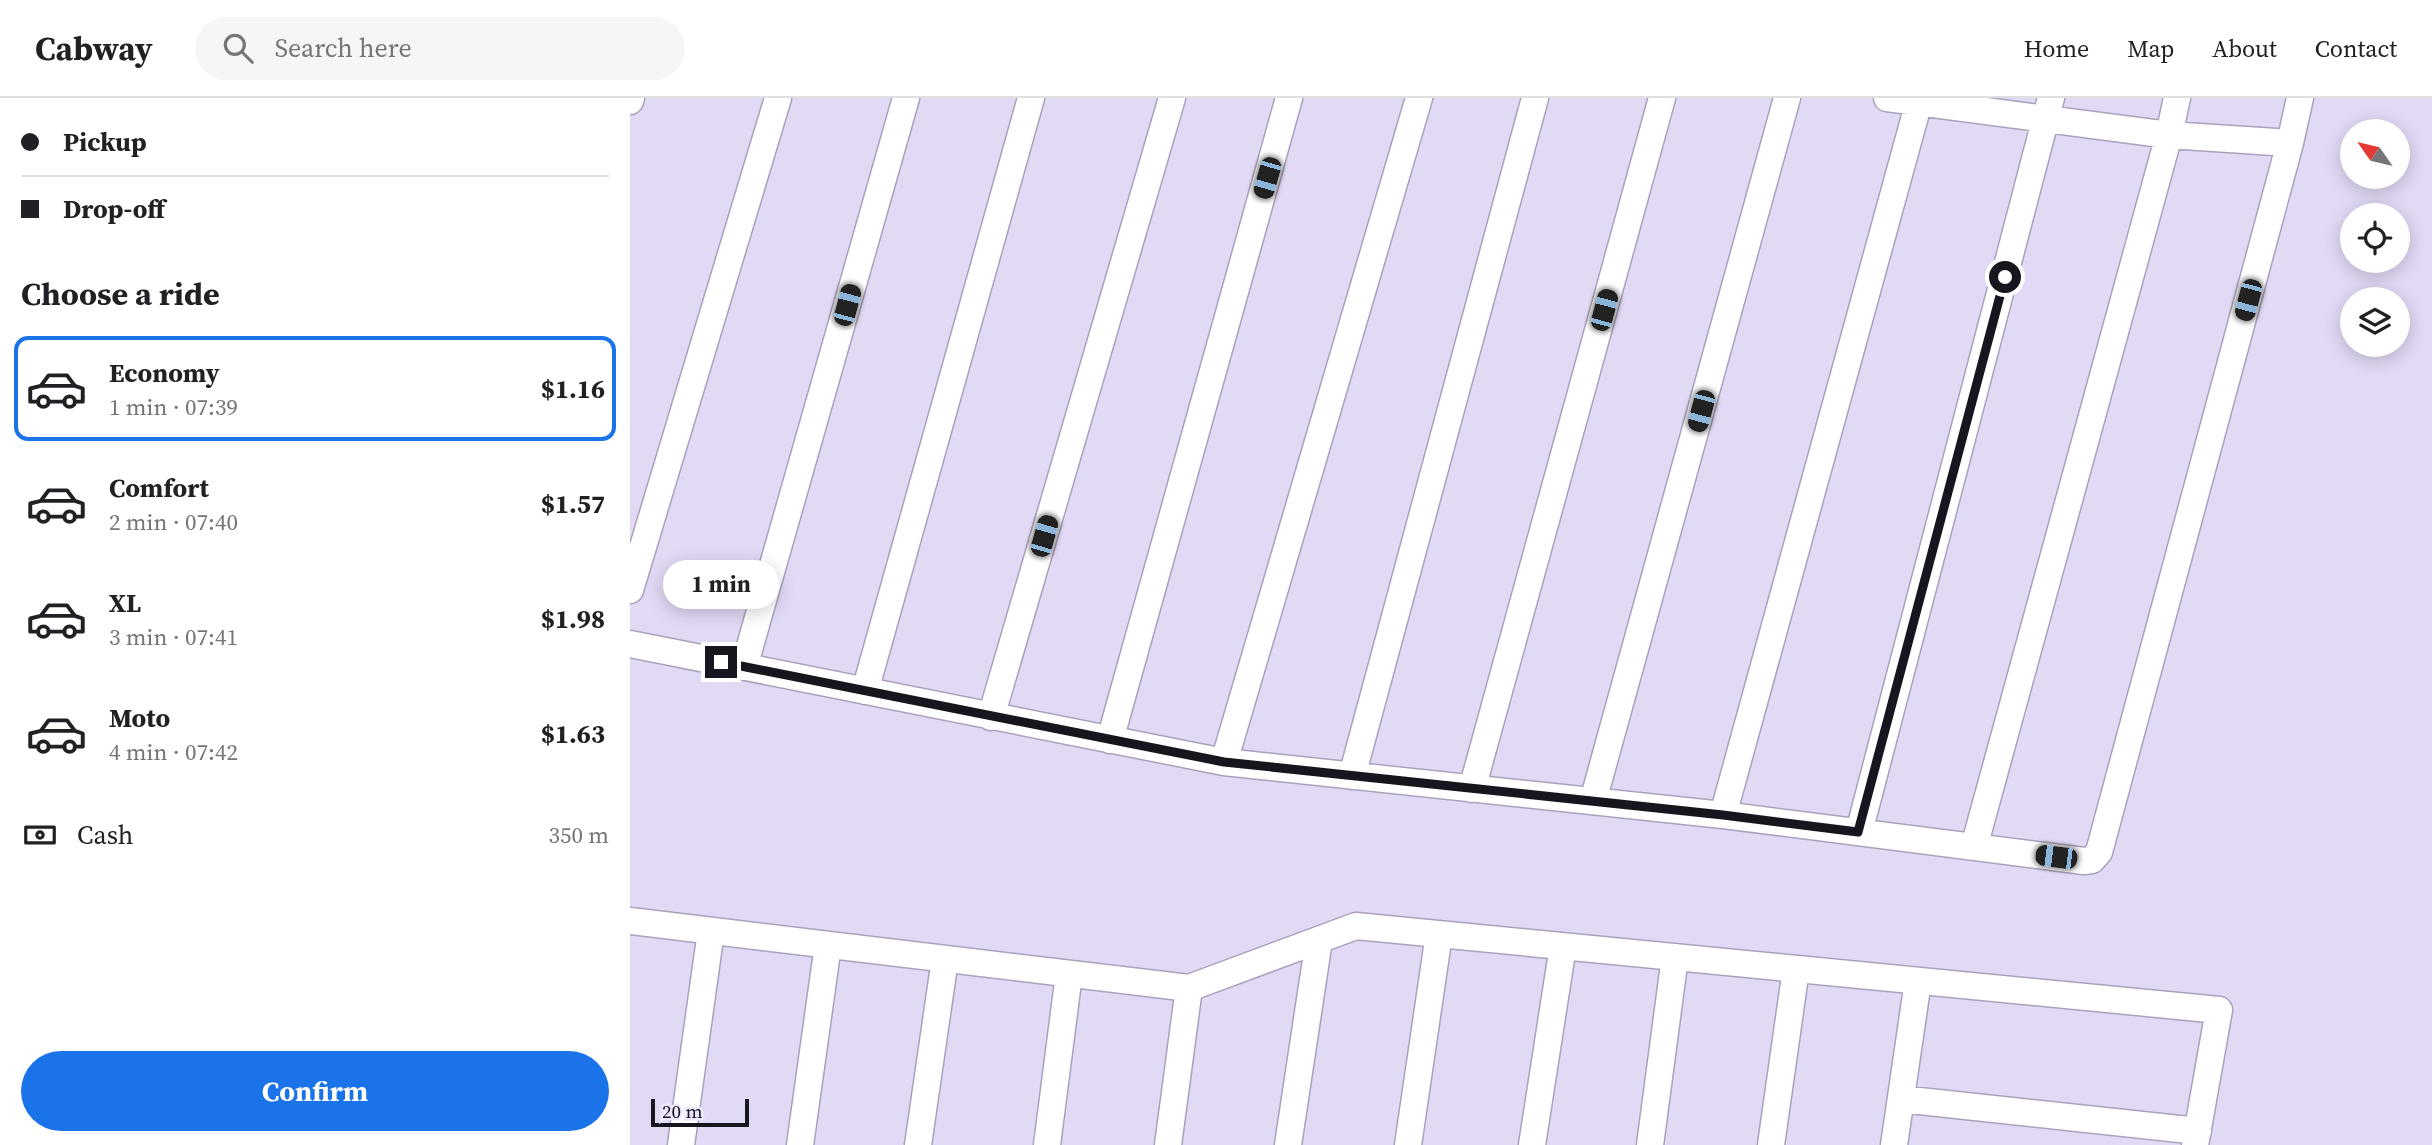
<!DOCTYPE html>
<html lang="en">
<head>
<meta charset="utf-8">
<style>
	:root { --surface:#fff; --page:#f6f6f6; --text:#202124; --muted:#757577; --line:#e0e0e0; --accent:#1a73e8 }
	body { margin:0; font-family:"Source Serif 4",serif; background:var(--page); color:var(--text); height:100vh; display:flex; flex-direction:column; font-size:26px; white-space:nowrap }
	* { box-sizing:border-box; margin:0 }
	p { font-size:23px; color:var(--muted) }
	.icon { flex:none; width:38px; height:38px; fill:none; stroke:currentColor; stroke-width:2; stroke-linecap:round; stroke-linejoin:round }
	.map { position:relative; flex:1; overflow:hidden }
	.sheet { display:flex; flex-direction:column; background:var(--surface); width:630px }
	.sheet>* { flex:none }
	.banner { display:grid; align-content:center; height:154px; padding:0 21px; background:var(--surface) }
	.needle { width:46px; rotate:304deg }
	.tools { position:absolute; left:1710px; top:21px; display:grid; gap:14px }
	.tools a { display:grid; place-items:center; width:70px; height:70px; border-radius:50%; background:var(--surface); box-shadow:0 4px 18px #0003; font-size:35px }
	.scale { position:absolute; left:21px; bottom:18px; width:98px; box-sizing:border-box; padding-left:7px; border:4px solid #18151f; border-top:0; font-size:19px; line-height:24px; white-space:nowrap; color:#18151f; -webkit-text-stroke:5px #eee7fe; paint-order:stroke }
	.end { position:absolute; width:32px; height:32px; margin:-16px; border:9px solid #18151f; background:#fff; box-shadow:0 0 0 4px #fff }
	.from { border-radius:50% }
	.bubble { position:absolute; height:49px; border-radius:24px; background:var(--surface); box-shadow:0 4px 18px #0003; font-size:23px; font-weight:700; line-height:49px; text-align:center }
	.car { position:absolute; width:21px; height:42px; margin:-21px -10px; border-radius:9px; box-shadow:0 0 5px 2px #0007; background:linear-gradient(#222 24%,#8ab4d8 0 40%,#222 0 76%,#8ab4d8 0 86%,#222 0) }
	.banner b { display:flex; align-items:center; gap:24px; height:66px; font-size:26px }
	.banner b+b { border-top:2px solid var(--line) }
	.banner i { width:18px; height:18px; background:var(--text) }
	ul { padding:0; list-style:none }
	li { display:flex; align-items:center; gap:21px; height:105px; margin:0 14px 10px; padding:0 7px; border:4px solid transparent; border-radius:14px }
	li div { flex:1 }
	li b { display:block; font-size:26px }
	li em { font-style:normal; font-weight:700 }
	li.active { border-color:var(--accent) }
	li>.icon { width:63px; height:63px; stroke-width:1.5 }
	h2 { padding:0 21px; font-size:32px; line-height:84px }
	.pay { display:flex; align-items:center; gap:18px; height:77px; padding:0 21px; font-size:26px }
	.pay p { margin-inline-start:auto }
	.cta { display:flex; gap:14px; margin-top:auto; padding:14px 21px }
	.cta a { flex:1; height:80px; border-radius:42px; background:var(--accent); color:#fff; font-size:28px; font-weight:700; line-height:80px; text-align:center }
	header { display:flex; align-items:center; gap:42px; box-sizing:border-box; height:98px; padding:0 35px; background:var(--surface); border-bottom:2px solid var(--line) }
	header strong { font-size:33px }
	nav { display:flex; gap:38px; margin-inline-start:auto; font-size:24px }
	.search { width:490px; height:63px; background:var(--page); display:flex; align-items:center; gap:18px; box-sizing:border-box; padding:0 24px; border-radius:38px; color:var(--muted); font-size:26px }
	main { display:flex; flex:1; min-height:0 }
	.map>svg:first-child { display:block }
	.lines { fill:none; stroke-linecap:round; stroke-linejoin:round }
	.minor-casing { stroke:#aaa1bc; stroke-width:29 }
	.minor { stroke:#fff; stroke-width:26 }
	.route { stroke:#18151f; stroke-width:9 }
</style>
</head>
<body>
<header>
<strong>Cabway</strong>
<div class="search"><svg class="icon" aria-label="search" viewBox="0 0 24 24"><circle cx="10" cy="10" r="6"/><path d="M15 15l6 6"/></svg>Search here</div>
<nav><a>Home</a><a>Map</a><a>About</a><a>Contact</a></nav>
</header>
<main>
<section class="sheet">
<div class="banner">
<b><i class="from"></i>Pickup</b>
<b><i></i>Drop-off</b>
</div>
<h2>Choose a ride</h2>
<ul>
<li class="active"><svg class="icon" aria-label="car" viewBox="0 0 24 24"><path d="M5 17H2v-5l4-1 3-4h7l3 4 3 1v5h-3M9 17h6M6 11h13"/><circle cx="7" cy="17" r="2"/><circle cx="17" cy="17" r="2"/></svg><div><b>Economy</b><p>1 min · 07:39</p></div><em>$1.16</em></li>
<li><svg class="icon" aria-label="car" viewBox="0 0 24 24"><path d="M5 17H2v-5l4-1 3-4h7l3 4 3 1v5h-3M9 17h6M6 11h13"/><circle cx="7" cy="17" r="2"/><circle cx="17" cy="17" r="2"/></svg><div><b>Comfort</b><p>2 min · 07:40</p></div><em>$1.57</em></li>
<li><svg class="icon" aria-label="car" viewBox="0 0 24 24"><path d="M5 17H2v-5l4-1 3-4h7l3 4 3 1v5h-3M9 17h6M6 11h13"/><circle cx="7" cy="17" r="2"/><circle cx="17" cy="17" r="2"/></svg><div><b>XL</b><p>3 min · 07:41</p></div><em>$1.98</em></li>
<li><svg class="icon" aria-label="car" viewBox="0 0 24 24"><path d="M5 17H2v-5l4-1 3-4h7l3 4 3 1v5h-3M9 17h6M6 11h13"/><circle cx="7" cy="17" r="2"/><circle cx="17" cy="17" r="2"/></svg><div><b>Moto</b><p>4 min · 07:42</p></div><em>$1.63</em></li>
</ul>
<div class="pay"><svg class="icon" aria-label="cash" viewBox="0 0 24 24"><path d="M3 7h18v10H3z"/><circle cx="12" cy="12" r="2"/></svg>Cash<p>350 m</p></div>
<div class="cta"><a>Confirm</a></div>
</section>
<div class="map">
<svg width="1802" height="1047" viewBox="0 0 1802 1047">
	<rect width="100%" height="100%" fill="#e2d9f5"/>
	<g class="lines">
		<g class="minor-casing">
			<path id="minor" d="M0 3 1 0
				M1660 45 1670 0
				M0 492 148 0
				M0 546 594 664 1093 717 1454 763 1462 762 1469 754 1660 45 1539 37 1257 0
				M114 569 276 0
				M235 593 401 0
				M361 619 542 0
				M480 642 659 0
				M594 664 789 0
				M722 678 905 0
				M842 691 1032 0
				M963 703 1157 0
				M1093 717 1290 0
				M1229 734 1421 0
				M1344 749 1539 37 1547 0
				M0 823 559 890 726 828 1589 912 1565 1047
				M1271 1001 1568 1033
				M51 1047 81 833
				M170 1047 198 847
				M288 1047 315 861
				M417 1047 439 876
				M538 1047 559 890
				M658 1047 689 842
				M778 1047 809 836
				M902 1047 933 848
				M1020 1047 1045 859
				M1141 1047 1166 871
				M1264 1047 1288 883"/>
		</g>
		<use href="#minor" class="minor"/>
	</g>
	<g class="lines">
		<path class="route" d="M91 564 594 664 1093 717 1228 734 1375 179"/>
	</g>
</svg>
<div class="tools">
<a><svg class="needle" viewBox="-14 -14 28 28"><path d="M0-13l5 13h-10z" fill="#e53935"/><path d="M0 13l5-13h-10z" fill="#757577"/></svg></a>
<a><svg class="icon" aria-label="locate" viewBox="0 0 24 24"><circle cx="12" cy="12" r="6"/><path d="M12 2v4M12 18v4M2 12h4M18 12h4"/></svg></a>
<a><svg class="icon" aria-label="layers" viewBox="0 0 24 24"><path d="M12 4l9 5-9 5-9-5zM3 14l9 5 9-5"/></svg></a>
</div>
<div class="scale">20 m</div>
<i class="end from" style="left:1375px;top:179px"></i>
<i class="end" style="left:91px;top:564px"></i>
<div class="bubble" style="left:33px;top:462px;width:116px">1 min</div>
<i class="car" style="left:637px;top:80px;rotate:196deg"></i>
<i class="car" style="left:1618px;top:202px;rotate:195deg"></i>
<i class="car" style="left:217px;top:207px;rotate:15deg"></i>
<i class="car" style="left:974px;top:212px;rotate:15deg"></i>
<i class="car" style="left:1071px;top:313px;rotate:195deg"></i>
<i class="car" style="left:414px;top:438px;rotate:16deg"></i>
<i class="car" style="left:1426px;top:759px;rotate:277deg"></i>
</div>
</main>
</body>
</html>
